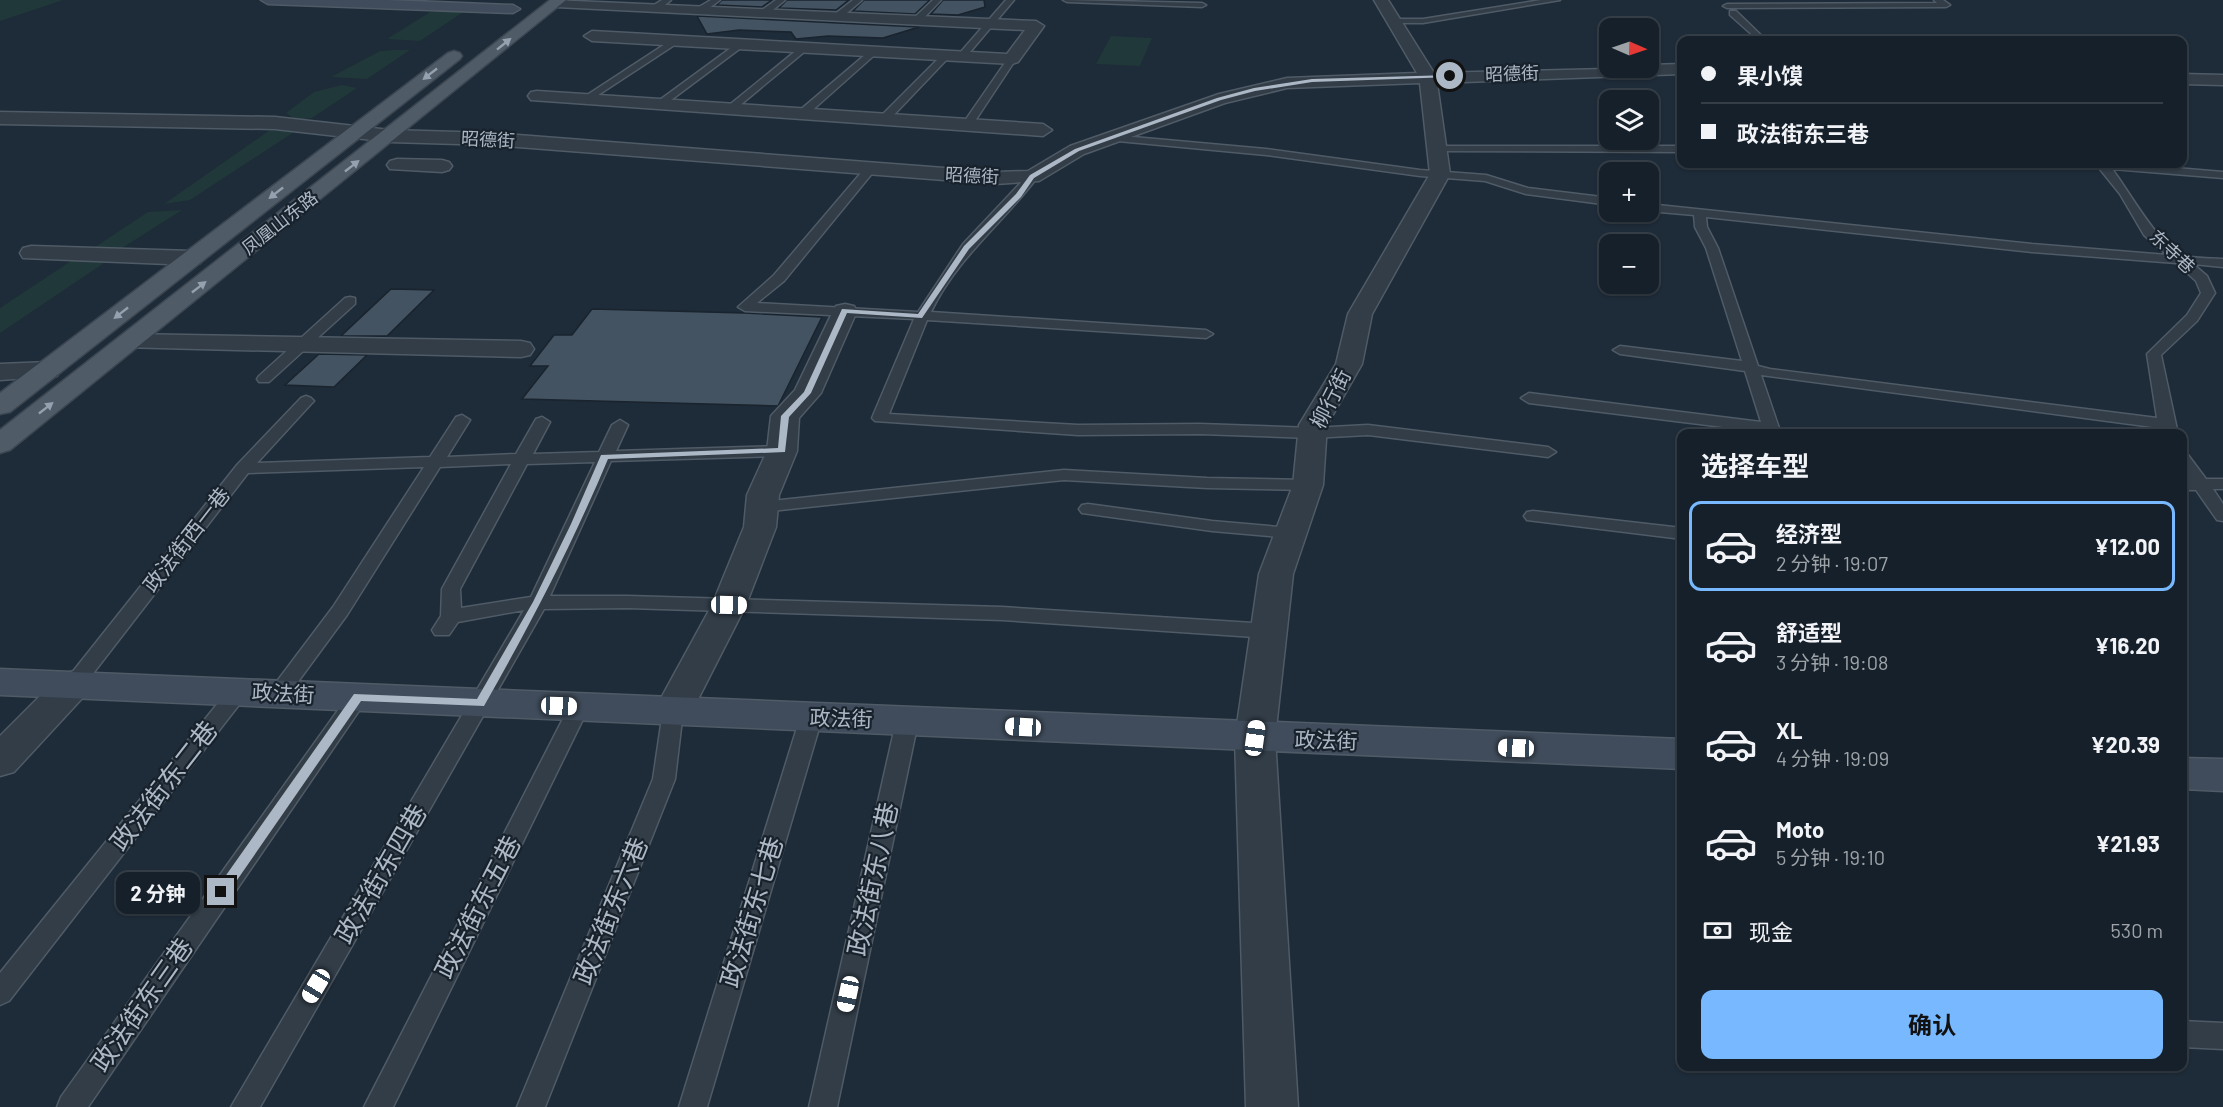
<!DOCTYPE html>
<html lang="zh">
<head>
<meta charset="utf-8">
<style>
	:root { --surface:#16202a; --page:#232d36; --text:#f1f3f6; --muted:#9ea3a8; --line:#353e47; --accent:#78b8fe }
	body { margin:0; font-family:Barlow,"Noto Sans SC",sans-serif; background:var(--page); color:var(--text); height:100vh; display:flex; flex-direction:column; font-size:22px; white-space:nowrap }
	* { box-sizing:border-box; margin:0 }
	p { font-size:20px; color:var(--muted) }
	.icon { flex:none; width:33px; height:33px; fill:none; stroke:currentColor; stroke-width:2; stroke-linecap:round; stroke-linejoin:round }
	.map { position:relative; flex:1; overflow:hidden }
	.drawer { position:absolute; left:1677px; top:429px; width:510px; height:642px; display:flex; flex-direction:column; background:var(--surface); border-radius:12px; box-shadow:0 2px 4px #0004,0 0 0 2px var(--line) }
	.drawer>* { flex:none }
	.hud { position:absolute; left:1677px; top:36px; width:510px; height:132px; border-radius:12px; box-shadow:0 2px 4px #0004,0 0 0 2px var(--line); display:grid; align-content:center; height:132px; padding:0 24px; background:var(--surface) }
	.needle { width:39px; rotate:92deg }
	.tools { position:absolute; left:1599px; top:18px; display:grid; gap:12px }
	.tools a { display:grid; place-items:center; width:60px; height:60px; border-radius:12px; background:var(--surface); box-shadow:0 2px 4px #0004,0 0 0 2px var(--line); font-size:30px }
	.end { position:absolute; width:27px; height:27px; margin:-14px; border:8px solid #acb8c5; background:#111; box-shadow:0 0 0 3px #111 }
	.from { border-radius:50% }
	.bubble { position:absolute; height:42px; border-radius:12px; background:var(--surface); box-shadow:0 2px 4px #0004,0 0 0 2px var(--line); font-size:20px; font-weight:700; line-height:42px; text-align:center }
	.car { position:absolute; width:18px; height:36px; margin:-18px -9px; border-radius:8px; box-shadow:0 0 4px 2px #0007; background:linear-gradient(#fff 24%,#345 0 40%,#fff 0 76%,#345 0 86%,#fff 0) }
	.hud b { display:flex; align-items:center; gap:21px; height:57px; font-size:22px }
	.hud b+b { border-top:2px solid var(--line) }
	.hud i { width:15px; height:15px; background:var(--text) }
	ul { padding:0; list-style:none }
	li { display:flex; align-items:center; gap:18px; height:90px; margin:0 12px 9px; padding:0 12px; border:3px solid transparent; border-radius:12px }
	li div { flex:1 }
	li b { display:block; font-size:22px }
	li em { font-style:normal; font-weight:700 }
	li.selected { border-color:var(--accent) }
	li>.icon { width:54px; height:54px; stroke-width:1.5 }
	h2 { padding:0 24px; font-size:27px; line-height:72px }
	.pay { display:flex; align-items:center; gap:15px; height:66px; padding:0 24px; font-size:22px }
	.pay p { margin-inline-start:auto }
	.cta { display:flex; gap:12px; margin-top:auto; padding:12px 24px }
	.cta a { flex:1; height:69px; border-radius:12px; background:var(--accent); color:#111; font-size:24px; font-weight:700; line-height:69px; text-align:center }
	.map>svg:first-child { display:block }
	.green { fill:#203839 }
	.building { fill:#445362; stroke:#19242e; stroke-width:1.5 }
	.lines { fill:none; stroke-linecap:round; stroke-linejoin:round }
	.lane-casing { stroke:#4f5b66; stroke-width:3 }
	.street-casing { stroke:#4f5b66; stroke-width:3 }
	.secondary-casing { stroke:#4f5b66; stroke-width:3 }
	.primary-casing { stroke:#3b4651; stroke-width:3 }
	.lane { fill:#323d48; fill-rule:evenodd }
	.street { fill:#323d48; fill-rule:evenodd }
	.secondary { fill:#404c5b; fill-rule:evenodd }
	.primary { fill:#4f5c68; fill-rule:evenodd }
	.oneway { fill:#95a1ae }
	.route { fill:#acb8c5 }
	.labels { text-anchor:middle; stroke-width:4.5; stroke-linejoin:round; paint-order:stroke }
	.far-street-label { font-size:18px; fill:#acb8c5; stroke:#18222c }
	.street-label { font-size:21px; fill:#acb8c5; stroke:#18222c }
	.near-street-label { font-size:26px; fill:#acb8c5; stroke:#18222c }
</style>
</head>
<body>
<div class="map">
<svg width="2223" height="1107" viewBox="0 0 2223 1107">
	<rect width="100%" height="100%" fill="#1e2b38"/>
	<path class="green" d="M0 0H63L0 21Z
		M449 10 465 11 420 41 387 39 430 12Z
		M1111 36 1152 38 1140 66 1096 64Z
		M395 50H410L367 79 331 77 380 51Z
		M342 85 357 88 312 118 296 120 286 113 314 92Z
		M270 130 294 132 190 200 164 204Z
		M182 210 119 250 92 249 148 212Z
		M71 261H107L0 333V308Z"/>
	<path class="building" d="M722 0H772L762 7 717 5Z
		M787 0H849L836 10 779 8Z
		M864 0H930L915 14 853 11Z
		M943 0H984L985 7 958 15 931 14Z
		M697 16 919 27 883 38 828 36 796 39 791 32 739 30 707 34Z
		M391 289 434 290 387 336H341Z
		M592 309 744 313 822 317 778 406 522 399 548 366H530L554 335H572Z
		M319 354 367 355 334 387 285 385Z"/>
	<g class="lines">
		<g class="lane-casing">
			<path id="lane" d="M662 0H671L660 9H654V5Z
				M711 0H720L705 11H699V7Z
				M776 0H785L768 14H762V10Z
				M853 0H862L841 18H835V14Z
				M933 0H941L920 22H914V18Z
				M1006 0H1014L965 58H959V54Z
				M1063 0 1202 3 1206 5 1202 7 1067 2Z
				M1541 0H1560L1423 23H1394L1390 21 1394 19H1423Z
				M1934 0H1943L1950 5 1946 7 1727 8 1723 6 1727 4 1937 3Z
				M1730 11H1736L1766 40H1758L1730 15Z
				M676 37 679 42 589 101 581 99Z
				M739 42 746 44 663 106H657V102Z
				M803 45 810 47 733 111H727V107Z
				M872 49 879 51 807 115H799V111Z
				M944 53 951 55 888 121H880V117Z
				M1009 57 1016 59 971 127H963L962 125Z
				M1111 135 1266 149 1420 170 1486 175 1528 188 1610 198V205L1526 194 1485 181 1420 176 1266 155 1107 140 1106 138Z
				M1437 146H1682V152L1433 151 1432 149Z
				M2091 164H2128L2223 172V178L2112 169C2128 189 2161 251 2186 256 2198 259 2211 258 2223 259V267L2193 264 2207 276 2215 293 2197 321 2161 355 2178 434H2162L2160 428 1761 375 1781 434 1529 403 1521 398 1529 393 1761 422 1745 371 1620 354 1613 350 1620 346 1742 361 1706 248 1695 227 1694 215 1648 211V204L2032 244 2167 255 2144 235 2120 194 2099 168ZM1706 217 2032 252 2176 263 2196 281 2201 293 2187 315 2147 354 2157 418 1770 369 1758 366 1718 248 1707 227Z
				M870 166 875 169 874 171 784 281 757 303 918 312 963 244 1028 175H1036V179C1000 226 957 258 931 312L1206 330 1213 334 1206 338 927 320 889 414 1078 425 1200 424 1312 428 1368 425 1548 447 1556 452 1548 457 1368 435 1312 438 1200 434 1078 435 875 421 872 418 914 319 745 311 738 307 774 275 866 167Z
				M350 297 355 298V304L269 382H259L257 379 259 376 345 298Z
				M306 396 311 398 314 401 311 404 257 463 430 457 456 417 462 415 470 420 447 457 516 454 536 419 542 417 550 422 533 454 599 452 612 425 620 420 628 425 616 451 782 446 790 451 782 456 611 461 550 596H628L1002 607 1269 624 1276 626 1279 631 1276 636 1269 638 1002 620 628 608 544 609 260 1107H231L524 610 458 622 449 635H435L432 630 441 616 442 589 511 464 440 467 347 615 286 698 279 700 272 698 269 693 272 688 333 607 424 467 248 473 81 689 74 691 67 689 64 684 67 679 237 465 301 398ZM595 462 531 597 461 608 460 589 527 464Z
				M2182 453 2188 455 2206 479H2223V489H2213L2223 504V521L2217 520 2196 490H2182V480H2189L2182 470Z
				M1064 470 1207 478 1308 480 1316 485 1308 490 1207 488 1064 480 761 512 752 507 761 502Z
				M1088 504 1212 521 1291 528 1300 533 1291 538 1212 531 1082 513 1079 509 1082 505Z
				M1533 511 1682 528V539L1527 520 1524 516 1527 512Z
				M238 685 245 687 248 692 245 697 9 1001 0 1005V973L231 687Z
				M358 690 365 692 368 697 365 702 88 1107H57L61 1097 351 692Z
				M579 699 586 702 589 707 393 1107H364L569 707 572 702Z
				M673 703 680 706 683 711 675 779 545 1107H517L653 779 663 711 666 706Z
				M811 710 818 713 822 718 707 1107H679L800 718 804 713Z
				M907 714 914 717 918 722 837 1107H809L896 722 900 717Z
				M2182 1021 2223 1023V1049L2182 1047Z"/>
		</g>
		<g class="street-casing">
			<path id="street" d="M551 0 1036 21 1044 26 1018 62 1012 64 592 41 584 36 592 31 1007 54 1025 30 556 7 551 6 549 3Z
				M1374 0H1388L1434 73 1648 68V65L1682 64V74L1437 83 1450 174 1372 314 1362 364 1327 425 1323 485 1293 574 1275 738 1298 1107H1246L1235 738 1259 574 1293 485 1299 425 1336 364 1348 314 1430 174 1420 83 1287 88 1225 103 1084 154 1039 181 996 184 492 145 390 142 275 129 0 124V112L275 117 390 130 492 133 996 172 1028 171 1070 146 1219 94 1287 78 1417 73Z
				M2182 74 2223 75V85L2182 84Z
				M537 91 1043 124 1052 130 1043 136 531 100 528 96 531 92Z
				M397 159 442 160 449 162 452 166 449 170 442 172 390 169 387 165 390 161Z
				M31 246 192 251 200 253 204 258 200 263 192 265 23 258 20 253 23 248Z
				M845 304 854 306 857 311 821 393 799 418 797 451 779 495 776 527 746 605 687 721 673 725 659 721 654 711 712 605 744 527 747 495 767 451 771 416 795 390 833 311 836 306Z
				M130 334 521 341 530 343 534 349 530 355 521 357 121 347 117 342 121 337Z
				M48 362 57 364 61 370 57 376 0 380V364Z
				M74 671 87 675 93 684 87 693 14 772 0 776V736L61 675Z"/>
		</g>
		<g class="secondary-casing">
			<path id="secondary" d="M261 0H387L513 5 520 9 513 13 268 4Z
				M0 669 1682 739V769L0 695Z
				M2182 758 2223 759V791L2182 789Z"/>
		</g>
		<g class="primary-casing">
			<path id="primary" d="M550 0H566L10 450 0 453V430Z
				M454 51 460 53 462 56 460 59 10 412 0 414V393L448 53Z"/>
		</g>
		<use href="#lane" class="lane"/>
		<use href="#street" class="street"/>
		<use href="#secondary" class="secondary"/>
		<use href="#primary" class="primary"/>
	</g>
	<defs><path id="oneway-solid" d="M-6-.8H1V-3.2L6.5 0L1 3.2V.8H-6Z" transform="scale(1.5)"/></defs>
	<g class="oneway">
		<use href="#oneway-solid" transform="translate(504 44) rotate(-39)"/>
		<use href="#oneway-solid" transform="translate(430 74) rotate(142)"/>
		<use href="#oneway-solid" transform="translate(352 166) rotate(-38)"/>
		<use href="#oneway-solid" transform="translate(276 193) rotate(142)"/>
		<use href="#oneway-solid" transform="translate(199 287) rotate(-38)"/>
		<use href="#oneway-solid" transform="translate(121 313) rotate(142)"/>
		<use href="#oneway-solid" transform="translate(46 408) rotate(-38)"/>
	</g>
	<path class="route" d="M1450 75 1452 77 1312 82 1255 91 1221 100 1079 151 1034 178 1021 197 969 249 922 318 847 313 811 393 789 417 785 452 608 459C572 545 530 625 484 706L361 701 226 896H217V888L354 694 477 699 533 602 571 524 601 455 778 448 781 416 804 392 842 309 918 314 964 246 1016 194 1030 175 1075 149 1217 98 1254 88 1312 79Z"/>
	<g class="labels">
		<g class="far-street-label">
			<text transform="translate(1512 74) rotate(-2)" y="6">昭德街</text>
			<text transform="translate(488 140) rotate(3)" y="6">昭德街</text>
			<text transform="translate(972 176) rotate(3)" y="6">昭德街</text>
			<text transform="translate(280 223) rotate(-38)" y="6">凤凰山东路</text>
			<text transform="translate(2172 252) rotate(43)" y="6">东寺巷</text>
		</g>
		<g class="street-label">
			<text transform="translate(1331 399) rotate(-63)" y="7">柳行街</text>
			<text transform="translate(187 540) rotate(-52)" y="7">政法街西一巷</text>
			<text transform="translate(283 694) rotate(3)" y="7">政法街</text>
			<text transform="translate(841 719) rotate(2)" y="7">政法街</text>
			<text transform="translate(1326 741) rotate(2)" y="7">政法街</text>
		</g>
		<g class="near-street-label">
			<text transform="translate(164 786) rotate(-52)" y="9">政法街东二巷</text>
			<text transform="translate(381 874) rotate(-60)" y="9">政法街东四巷</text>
			<text transform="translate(873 879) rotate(-78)" y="9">政法街东八巷</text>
			<text transform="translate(478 907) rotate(-63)" y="9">政法街东五巷</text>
			<text transform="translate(611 911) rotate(-68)" y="9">政法街东六巷</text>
			<text transform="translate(752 912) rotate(-73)" y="9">政法街东七巷</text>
			<text transform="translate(142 1005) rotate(-55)" y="9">政法街东三巷</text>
		</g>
	</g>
</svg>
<div class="tools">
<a><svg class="needle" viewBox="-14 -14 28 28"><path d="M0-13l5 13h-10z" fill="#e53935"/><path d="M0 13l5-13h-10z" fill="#9ea3a8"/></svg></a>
<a><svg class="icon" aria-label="layers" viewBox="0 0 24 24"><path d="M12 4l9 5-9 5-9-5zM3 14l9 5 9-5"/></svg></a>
<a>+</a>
<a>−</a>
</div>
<i class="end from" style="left:1450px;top:76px"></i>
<i class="end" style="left:221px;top:892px"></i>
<div class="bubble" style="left:116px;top:872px;width:84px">2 分钟</div>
<i class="car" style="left:729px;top:605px;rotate:91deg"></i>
<i class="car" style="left:559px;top:706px;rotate:92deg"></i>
<i class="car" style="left:1023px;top:727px;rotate:273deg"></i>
<i class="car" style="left:1255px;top:738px;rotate:8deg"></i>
<i class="car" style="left:1516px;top:748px;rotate:272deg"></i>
<i class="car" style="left:316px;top:986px;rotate:211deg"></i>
<i class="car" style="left:848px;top:994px;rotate:192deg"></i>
<div class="hud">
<b><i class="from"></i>果小馍</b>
<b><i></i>政法街东三巷</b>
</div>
<section class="drawer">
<h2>选择车型</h2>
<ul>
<li class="selected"><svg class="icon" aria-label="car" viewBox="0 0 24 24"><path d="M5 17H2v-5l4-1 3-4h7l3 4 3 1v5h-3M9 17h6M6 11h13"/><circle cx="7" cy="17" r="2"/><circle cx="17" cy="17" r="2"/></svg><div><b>经济型</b><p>2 分钟 · 19:07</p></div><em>¥12.00</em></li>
<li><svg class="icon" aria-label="car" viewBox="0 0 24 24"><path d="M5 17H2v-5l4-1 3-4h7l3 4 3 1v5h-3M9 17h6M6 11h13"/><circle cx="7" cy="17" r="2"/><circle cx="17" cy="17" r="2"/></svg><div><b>舒适型</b><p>3 分钟 · 19:08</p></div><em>¥16.20</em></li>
<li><svg class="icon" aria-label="car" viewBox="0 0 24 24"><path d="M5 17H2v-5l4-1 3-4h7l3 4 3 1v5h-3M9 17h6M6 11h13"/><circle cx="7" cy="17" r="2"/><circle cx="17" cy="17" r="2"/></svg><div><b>XL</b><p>4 分钟 · 19:09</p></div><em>¥20.39</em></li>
<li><svg class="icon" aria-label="car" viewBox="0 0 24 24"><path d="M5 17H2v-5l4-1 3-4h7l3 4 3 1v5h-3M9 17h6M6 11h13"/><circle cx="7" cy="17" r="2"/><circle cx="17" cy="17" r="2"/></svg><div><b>Moto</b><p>5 分钟 · 19:10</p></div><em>¥21.93</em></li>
</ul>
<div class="pay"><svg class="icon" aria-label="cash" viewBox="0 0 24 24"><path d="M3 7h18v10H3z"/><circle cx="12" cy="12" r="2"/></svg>现金<p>530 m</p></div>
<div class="cta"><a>确认</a></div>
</section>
</div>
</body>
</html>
